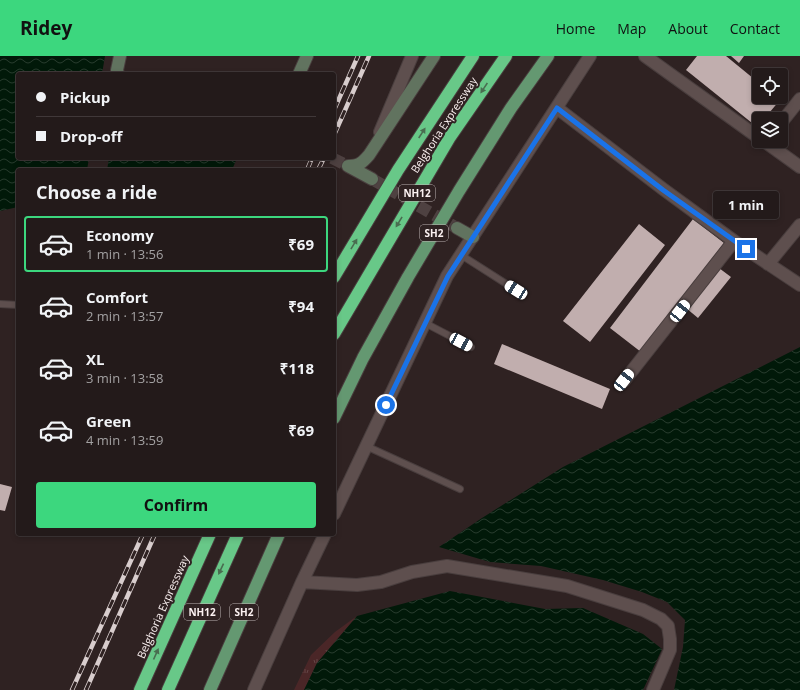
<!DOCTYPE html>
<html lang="en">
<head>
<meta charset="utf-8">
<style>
	:root { --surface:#231a1a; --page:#2b2323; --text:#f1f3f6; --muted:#a3a1a2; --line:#403839; --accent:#3cd77e }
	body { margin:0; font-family:"Open Sans",sans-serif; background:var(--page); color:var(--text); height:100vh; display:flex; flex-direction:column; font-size:15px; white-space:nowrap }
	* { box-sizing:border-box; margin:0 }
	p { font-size:13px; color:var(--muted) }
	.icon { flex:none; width:22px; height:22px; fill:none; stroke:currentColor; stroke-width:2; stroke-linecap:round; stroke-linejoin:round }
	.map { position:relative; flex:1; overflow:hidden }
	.sheet { position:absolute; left:16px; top:112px; width:320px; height:368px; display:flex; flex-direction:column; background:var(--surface); border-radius:4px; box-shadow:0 2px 6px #0003,0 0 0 1px var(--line) }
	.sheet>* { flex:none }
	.guide { position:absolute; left:16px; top:16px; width:320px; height:88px; border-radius:4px; box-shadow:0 2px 6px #0003,0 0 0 1px var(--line); display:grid; align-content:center; height:88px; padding:0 20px; background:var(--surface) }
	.controls { position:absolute; left:752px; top:12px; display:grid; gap:8px }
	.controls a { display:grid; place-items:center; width:36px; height:36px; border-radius:4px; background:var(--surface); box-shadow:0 2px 6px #0003,0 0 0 1px var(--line); font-size:20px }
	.end { position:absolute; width:18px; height:18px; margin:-9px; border:5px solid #1a73e8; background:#fff; box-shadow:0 0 0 2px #fff }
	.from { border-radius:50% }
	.bubble { position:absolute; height:28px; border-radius:4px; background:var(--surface); box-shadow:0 2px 6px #0003,0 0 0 1px var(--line); font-size:13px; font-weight:700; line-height:28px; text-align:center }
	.car { position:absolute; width:12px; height:24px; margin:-12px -6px; border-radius:5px; box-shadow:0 0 3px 1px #0007; background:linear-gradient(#fff 24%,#345 0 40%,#fff 0 76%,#345 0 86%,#fff 0) }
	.guide b { display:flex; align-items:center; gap:14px; height:38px; font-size:15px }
	.guide b+b { border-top:1px solid var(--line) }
	.guide i { width:10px; height:10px; background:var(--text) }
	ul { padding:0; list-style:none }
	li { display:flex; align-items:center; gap:12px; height:56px; margin:0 8px 6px; padding:0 12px; border:2px solid transparent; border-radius:4px }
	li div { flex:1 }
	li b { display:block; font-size:15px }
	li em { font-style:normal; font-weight:700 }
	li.on { border-color:var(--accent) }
	li>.icon { width:36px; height:36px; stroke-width:1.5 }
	h2 { padding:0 20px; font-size:18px; line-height:48px }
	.action { display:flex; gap:8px; margin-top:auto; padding:8px 20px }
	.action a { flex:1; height:46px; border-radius:4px; background:var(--accent); color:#111; font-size:16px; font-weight:700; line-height:46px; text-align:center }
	header { display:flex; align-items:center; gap:24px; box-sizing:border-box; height:56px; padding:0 20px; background:var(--accent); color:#111 }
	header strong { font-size:19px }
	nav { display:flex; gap:22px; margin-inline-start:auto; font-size:14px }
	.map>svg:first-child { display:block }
	.grass { fill:url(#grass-tufts) }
	.water { fill:url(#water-waves) }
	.building { fill:#c1aeae }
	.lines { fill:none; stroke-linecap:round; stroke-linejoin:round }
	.secondary-tunnel { stroke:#4e4141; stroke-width:12; stroke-dasharray:12 6; stroke-linecap:butt }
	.lane-casing { stroke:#493e3e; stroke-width:8 }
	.street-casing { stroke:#493e3e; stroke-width:14 }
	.secondary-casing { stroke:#493e3e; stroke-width:14 }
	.primary-casing { stroke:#493e3e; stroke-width:14 }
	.highway-casing { stroke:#493e3e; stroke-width:14 }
	.lane { stroke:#5e4f4e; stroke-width:6 }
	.street { stroke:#5e4f4e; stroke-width:12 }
	.secondary { stroke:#61735f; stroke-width:12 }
	.primary { stroke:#649871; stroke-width:12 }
	.highway { stroke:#68c888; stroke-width:12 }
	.rail-casing { stroke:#d8cdcd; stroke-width:4.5 }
	.rail { stroke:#2f2222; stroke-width:3; stroke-dasharray:9; stroke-linecap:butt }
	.oneway { fill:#496d50 }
	.route { stroke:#1a73e8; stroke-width:5 }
	.labels { text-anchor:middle; stroke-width:4; stroke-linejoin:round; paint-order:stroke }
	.shield { fill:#2f2222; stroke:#beb4b4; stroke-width:1 }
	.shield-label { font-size:10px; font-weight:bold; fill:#fcf2f2 }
	.street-label { font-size:11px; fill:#fcf2f2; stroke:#2f2222 }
</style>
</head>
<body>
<header>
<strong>Ridey</strong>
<nav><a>Home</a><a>Map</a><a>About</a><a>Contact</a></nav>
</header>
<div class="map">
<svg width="800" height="634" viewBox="0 0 800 634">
	<defs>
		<pattern id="grass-tufts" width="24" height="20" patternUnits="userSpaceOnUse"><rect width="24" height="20" fill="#4a2627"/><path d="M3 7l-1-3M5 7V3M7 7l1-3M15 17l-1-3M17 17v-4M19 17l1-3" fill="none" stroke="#654647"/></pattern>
		<pattern id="water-waves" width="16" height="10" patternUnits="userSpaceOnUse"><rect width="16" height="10" fill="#011909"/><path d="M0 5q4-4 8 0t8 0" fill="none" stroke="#273b2d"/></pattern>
	</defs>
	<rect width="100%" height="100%" fill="#2f2222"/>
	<path class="grass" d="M357 560 317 607 304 634H294L311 599 335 576Z"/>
	<path class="water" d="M0 0H105L102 18H18V102H89L87 114H18V151L0 155Z
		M109 102H237L232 114H107Z
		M800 291V634H674L683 591 685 564 667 546 642 536 603 524 541 510 490 506 439 491 482 462 563 411Z
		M450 535 545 553 583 552 643 578 662 593 643 634H304L317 607 357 560Z"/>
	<path class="building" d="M697 0H726L759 27V41H777L780 44 764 63H759V69L757 71 686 14Z
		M731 0H744L739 7Z
		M693 163 724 187 641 296 610 272Z
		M639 168 665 189 590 286 563 265Z
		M719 212 731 221 698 262 686 252Z
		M502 288 610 333 602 353 494 308Z
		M0 428 12 431 5 455 0 454Z"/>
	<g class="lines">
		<path class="secondary-tunnel" d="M332 102 348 110
			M372 123 457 172"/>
		<g class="lane-casing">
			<path id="lane" d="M461 199 516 234
				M0 248 18 249
				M425 267 471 291
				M366 390 460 433"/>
		</g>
		<g class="street-casing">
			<path id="street" d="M645 0 759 82
				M557 52 663 133 734 185 624 325
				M781 67 800 43
				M380 76 412 0
				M764 85 800 111
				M734 185 800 229
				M768 208 800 169
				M334 458 447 220 590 0
				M302 526 357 529 381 526 412 516 447 510 567 530 643 554 661 563 668 570 670 583V594L653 634
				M254 634 302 526 325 478"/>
		</g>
		<g class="secondary-casing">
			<path id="secondary" d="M118 18 117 14 120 0
				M299 18 307 0
				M348 110C359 110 362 107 369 99L434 0
				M348 110 372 123
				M457 172 473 181"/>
		</g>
		<g class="primary-casing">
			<path id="primary" d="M334 362 363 302 408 221 459 135 511 52 548 0
				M210 634 279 478"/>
		</g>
		<g class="highway-casing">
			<path id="highway" d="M334 221 398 114 473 0
				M334 278 450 81 506 0
				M140 634 210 478
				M168 634 238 478"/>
		</g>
		<use href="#lane" class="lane"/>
		<use href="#street" class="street"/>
		<use href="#secondary" class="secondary"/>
		<use href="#primary" class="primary"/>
		<use href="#highway" class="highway"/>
		<g class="rail-casing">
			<path id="rail" d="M334 54 358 0
				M334 79 369 0
				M307 114 312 102
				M318 114 324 102
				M72 634 143 478
				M86 634 155 478"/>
		</g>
		<use href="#rail" class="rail"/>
	</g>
	<defs><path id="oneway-solid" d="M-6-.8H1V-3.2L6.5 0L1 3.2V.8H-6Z"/></defs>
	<g class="oneway">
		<use href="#oneway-solid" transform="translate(484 32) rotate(124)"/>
		<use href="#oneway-solid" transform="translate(422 77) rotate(-57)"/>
		<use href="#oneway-solid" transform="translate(399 166) rotate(121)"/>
		<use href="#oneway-solid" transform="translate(354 188) rotate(-59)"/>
		<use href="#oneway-solid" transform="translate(221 513) rotate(115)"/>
		<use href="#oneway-solid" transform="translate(156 598) rotate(-66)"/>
	</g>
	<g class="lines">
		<path class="route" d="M386 349 448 220 557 52 663 134 746 193"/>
	</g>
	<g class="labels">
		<g class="shield">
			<rect x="399" y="129" width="36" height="16" rx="3"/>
			<rect x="420" y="169" width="28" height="16" rx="3"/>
			<rect x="184" y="548" width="36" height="16" rx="3"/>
			<rect x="230" y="548" width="28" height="16" rx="3"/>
		</g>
		<g class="shield-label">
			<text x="417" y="141">NH12</text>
			<text x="434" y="181">SH2</text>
			<text x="202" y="560">NH12</text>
			<text x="244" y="560">SH2</text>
		</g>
		<g class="street-label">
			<text transform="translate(444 69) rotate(-57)" y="4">Belghoria Expressway</text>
			<text transform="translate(163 551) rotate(-66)" y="4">Belghoria Expressway</text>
		</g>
	</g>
</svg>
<div class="controls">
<a><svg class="icon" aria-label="locate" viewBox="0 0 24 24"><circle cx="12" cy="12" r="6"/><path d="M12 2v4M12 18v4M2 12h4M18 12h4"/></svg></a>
<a><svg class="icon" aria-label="layers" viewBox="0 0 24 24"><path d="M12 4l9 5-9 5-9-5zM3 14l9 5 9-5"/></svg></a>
</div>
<i class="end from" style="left:386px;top:349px"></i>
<i class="end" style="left:746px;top:193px"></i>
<div class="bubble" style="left:713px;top:135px;width:66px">1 min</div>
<i class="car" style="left:516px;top:234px;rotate:302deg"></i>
<i class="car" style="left:680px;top:255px;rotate:38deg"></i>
<i class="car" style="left:461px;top:286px;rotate:118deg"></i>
<i class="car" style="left:624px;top:324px;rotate:38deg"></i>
<div class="guide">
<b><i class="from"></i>Pickup</b>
<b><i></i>Drop-off</b>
</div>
<section class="sheet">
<h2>Choose a ride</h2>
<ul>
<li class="on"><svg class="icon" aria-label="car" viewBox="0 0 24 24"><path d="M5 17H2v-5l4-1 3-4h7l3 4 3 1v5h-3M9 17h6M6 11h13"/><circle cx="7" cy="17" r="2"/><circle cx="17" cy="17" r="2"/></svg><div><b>Economy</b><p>1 min · 13:56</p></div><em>₹69</em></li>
<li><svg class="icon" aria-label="car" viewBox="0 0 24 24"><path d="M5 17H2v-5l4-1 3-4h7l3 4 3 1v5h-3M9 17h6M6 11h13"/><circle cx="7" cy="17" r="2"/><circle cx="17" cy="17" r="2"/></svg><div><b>Comfort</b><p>2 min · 13:57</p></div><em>₹94</em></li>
<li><svg class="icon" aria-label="car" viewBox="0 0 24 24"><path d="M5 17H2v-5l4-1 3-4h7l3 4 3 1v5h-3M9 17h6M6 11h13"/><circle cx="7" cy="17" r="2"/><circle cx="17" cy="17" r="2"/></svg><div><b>XL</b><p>3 min · 13:58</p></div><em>₹118</em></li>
<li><svg class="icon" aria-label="car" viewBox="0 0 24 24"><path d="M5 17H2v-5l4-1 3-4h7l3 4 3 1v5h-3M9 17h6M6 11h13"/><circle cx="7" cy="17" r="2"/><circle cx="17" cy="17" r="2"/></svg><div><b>Green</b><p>4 min · 13:59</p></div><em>₹69</em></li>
</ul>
<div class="action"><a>Confirm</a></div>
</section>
</div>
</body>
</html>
